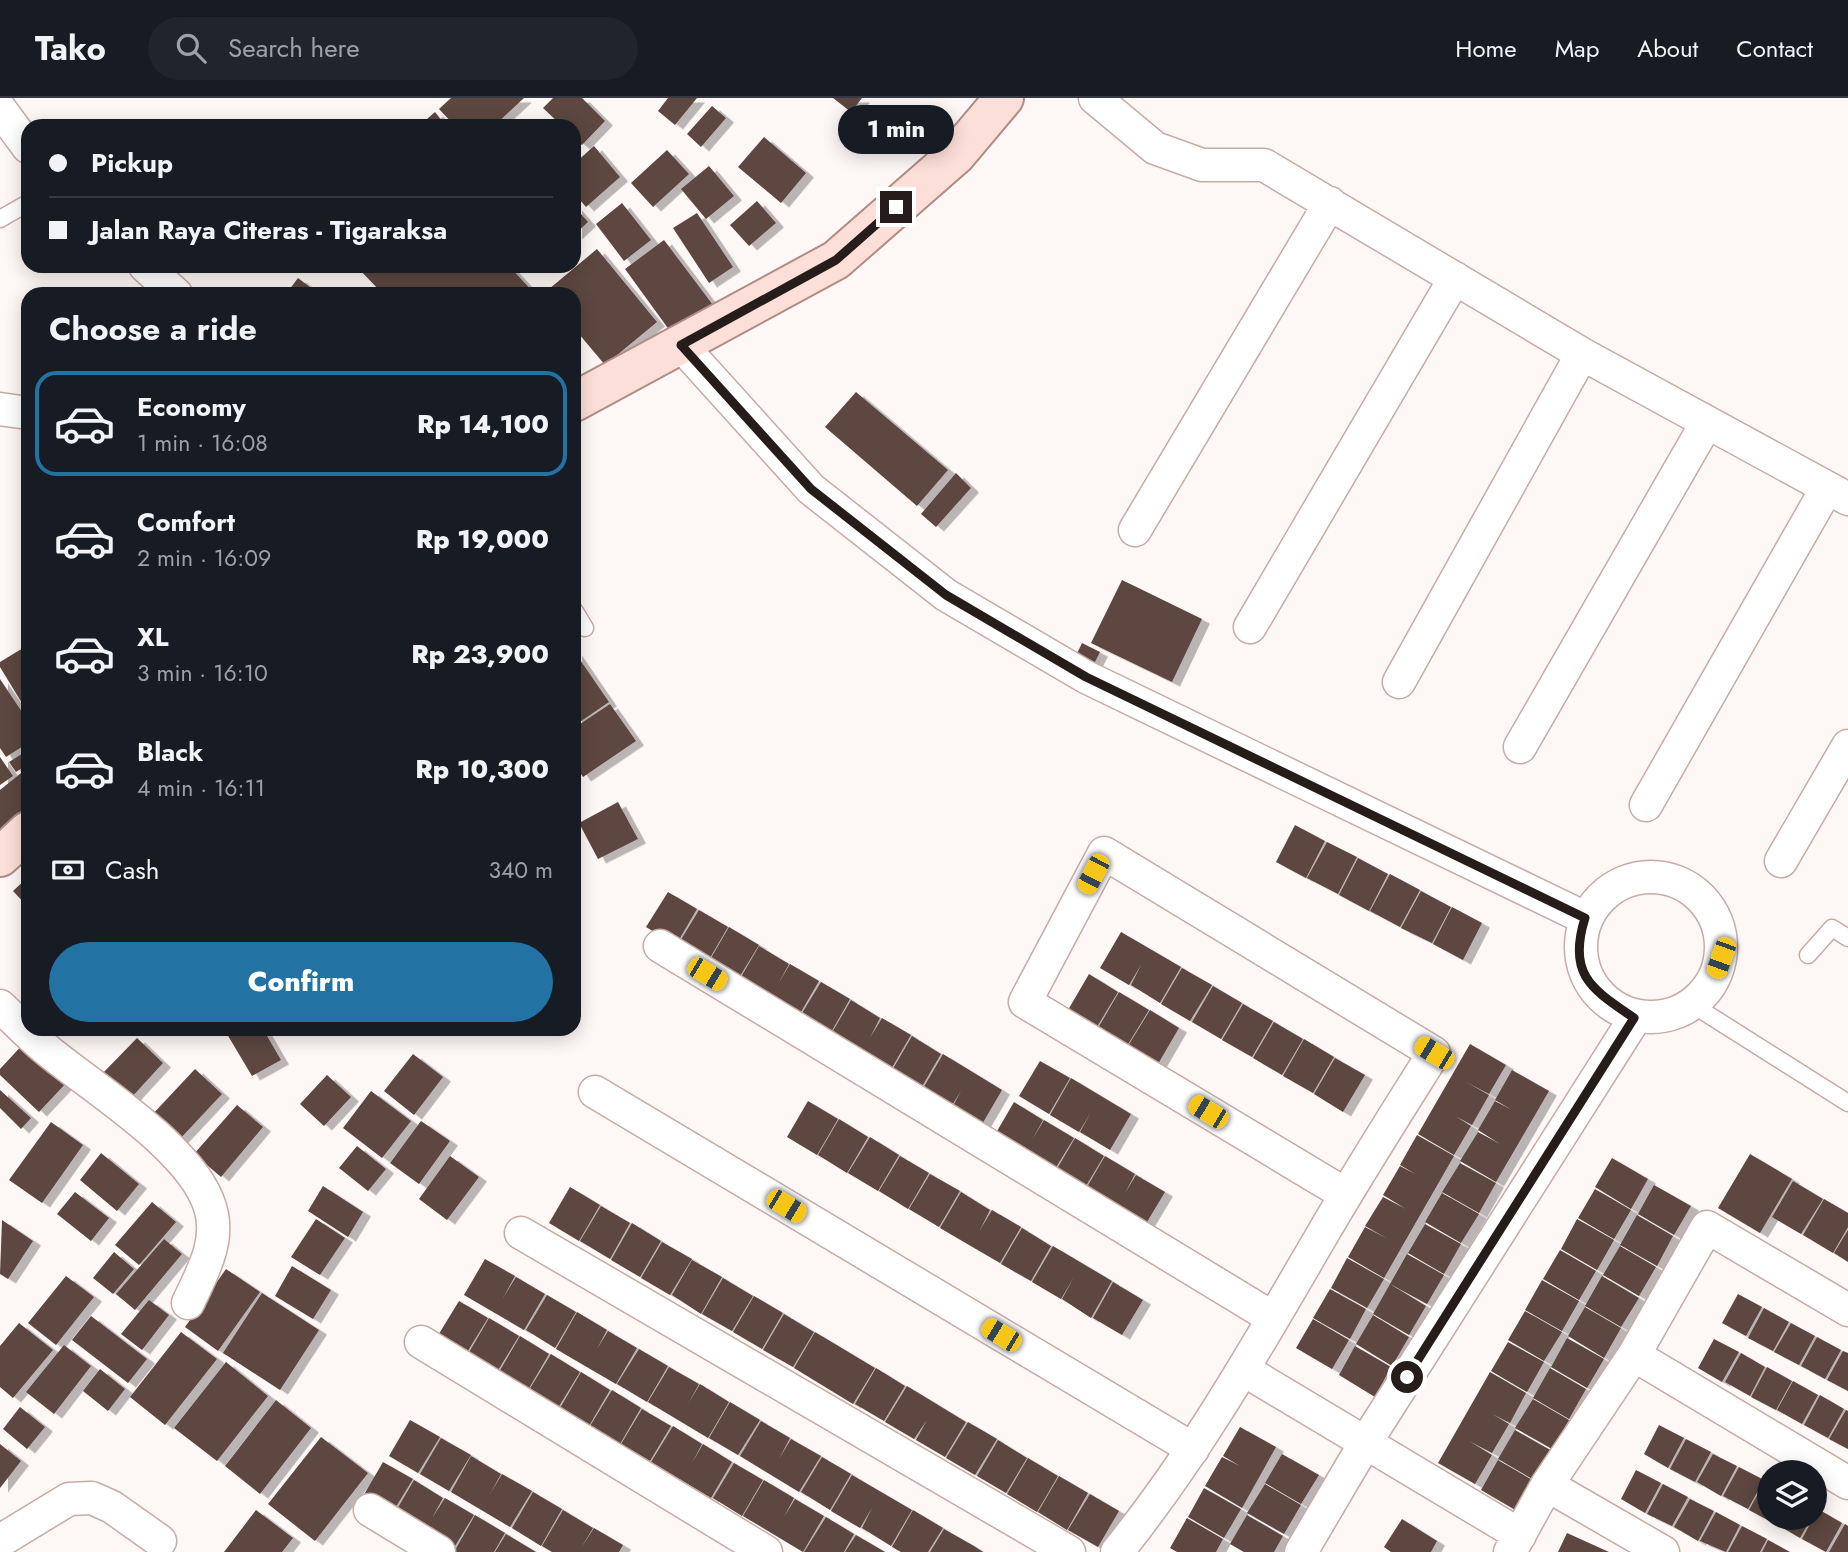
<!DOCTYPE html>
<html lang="en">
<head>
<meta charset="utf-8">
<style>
	:root { --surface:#171b24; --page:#20242c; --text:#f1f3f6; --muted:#9ea1a6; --line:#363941; --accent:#2372a4 }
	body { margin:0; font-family:Jost,sans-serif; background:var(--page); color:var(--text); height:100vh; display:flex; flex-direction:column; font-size:26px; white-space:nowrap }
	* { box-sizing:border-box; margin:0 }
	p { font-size:23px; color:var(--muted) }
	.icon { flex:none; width:38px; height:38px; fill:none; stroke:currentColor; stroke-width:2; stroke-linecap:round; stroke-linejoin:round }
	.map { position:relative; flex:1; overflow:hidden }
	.panel { position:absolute; left:21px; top:189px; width:560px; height:749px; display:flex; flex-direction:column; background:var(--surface); border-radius:21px; box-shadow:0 4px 18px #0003 }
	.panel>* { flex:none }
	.hud { position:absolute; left:21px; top:21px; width:560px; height:154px; border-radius:21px; box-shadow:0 4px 18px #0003; display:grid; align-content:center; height:154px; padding:0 28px; background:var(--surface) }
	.buttons { position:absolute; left:1757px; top:1362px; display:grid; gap:14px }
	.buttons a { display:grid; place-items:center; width:70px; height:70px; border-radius:50%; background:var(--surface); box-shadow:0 4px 18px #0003; font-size:35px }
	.end { position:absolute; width:32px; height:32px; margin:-16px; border:9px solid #261c1a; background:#fff; box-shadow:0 0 0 4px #fff }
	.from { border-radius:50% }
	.bubble { position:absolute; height:49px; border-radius:24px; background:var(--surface); box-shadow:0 4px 18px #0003; font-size:23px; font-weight:800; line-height:49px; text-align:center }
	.car { position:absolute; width:21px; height:42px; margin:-21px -10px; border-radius:9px; box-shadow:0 0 5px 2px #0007; background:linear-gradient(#f5c518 24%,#345 0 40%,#f5c518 0 76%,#345 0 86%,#f5c518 0) }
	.hud b { display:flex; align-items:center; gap:24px; height:66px; font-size:26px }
	.hud b+b { border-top:2px solid var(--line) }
	.hud i { width:18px; height:18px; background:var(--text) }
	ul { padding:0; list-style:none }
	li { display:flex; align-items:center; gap:21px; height:105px; margin:0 14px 10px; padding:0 14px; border:4px solid transparent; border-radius:21px }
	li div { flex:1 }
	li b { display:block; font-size:26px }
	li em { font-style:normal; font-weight:800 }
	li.current { border-color:var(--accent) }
	li>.icon { width:63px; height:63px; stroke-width:1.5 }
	h2 { padding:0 28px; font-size:32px; line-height:84px }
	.pay { display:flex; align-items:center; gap:18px; height:77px; padding:0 28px; font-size:26px }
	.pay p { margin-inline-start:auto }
	.action { display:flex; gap:14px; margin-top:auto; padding:14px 28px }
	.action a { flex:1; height:80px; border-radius:42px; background:var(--accent); color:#fff; font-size:28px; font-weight:800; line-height:80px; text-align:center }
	header { display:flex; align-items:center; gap:42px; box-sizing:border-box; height:98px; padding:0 35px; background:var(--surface); border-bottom:2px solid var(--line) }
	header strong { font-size:33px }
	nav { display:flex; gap:38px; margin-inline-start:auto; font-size:24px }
	.search { width:490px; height:63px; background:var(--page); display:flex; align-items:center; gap:18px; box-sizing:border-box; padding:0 24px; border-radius:38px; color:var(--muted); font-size:26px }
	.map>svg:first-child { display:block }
	.building { fill:#5d4641; filter:url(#shadow) }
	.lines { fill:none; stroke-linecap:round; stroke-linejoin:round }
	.service-casing { stroke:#c7aba5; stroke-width:19 }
	.minor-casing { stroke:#c7aba5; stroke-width:35 }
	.primary-casing { stroke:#b08c85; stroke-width:42 }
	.service { stroke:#fff; stroke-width:16 }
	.minor { stroke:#fff; stroke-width:32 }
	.primary { stroke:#fddfd9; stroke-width:38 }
	.route { stroke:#261c1a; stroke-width:9 }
</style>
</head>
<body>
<header>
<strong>Tako</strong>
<div class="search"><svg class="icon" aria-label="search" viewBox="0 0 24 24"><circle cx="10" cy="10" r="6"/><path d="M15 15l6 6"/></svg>Search here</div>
<nav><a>Home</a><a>Map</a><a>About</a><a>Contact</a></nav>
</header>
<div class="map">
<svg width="1848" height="1454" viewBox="0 0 1848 1454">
	<defs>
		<filter id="shadow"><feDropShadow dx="8" dy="4.5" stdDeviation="0" flood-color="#0004"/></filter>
	</defs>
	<rect width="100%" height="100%" fill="#fdf7f5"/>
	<path class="building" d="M451 0H524L494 28H455L439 11Z
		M553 0H582L605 23 582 47 574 40V28H562L543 10Z
		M668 0H697L675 27 658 13Z
		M833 0H862L851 14Z
		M712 8 726 20 701 49 687 36Z
		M435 14 446 28H419Z
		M764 39 806 75 781 105 738 69Z
		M594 48 620 79 586 109 574 95V66Z
		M667 52 689 76 653 109 631 85Z
		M709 68 734 98 706 121 681 91Z
		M757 103 776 125 749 148 730 127Z
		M622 105 651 142 624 163 596 126Z
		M574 108 588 124 574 137Z
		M697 115 733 169 709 185 673 130Z
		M664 142 719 215 678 244 625 171Z
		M597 151 657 224 605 267 574 230V196H543Z
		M356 168H509L535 196H383Z
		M298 180 319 196H286Z
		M856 294 948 372 917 408 825 329Z
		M956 375 971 390 936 429 921 416Z
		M1122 482 1202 521 1172 584 1091 545Z
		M1082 545 1100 554 1090 574 1072 566Z
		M28 547V615L0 569V564Z
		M574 553 609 604 574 628Z
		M0 581 28 623V645L6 659 0 650Z
		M610 606 636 643 583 679 574 666V630Z
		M28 652V666L16 674 9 664Z
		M0 659 13 678 0 687Z
		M26 671 28 725 0 741V692Z
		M618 704 638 741 598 761 579 725Z
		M1295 727 1325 743 1306 780 1276 764Z
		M1327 744 1357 759 1338 796 1307 780Z
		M1358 760 1388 776 1369 813 1339 797Z
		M1390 776 1420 792 1400 829 1370 813Z
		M28 779V809L13 793Z
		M1421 793 1451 809 1432 845 1401 830Z
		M668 794 697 811 676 847 646 829Z
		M1452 809 1482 825 1463 862 1433 846Z
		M699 812 728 829 707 865 677 848Z
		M729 829 759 847 737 883 708 865Z
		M1121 834 1181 869 1160 905 1131 887 1141 867 1129 887 1100 870Z
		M759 848 789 866 778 886 790 866 819 883 798 919 738 884Z
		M1182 870 1212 887 1190 923 1161 906Z
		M1089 876 1118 894 1097 929 1068 912Z
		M821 884 850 901 829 938 799 920Z
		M1213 888 1242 905 1221 941 1192 924Z
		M1119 894 1149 912 1127 948 1098 930Z
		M851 902 880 920 870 940 882 920 911 937 890 973 830 938Z
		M1243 906 1273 923 1252 959 1222 942Z
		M1150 912 1179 930 1158 966 1128 948Z
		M1274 924 1303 941 1282 977 1253 960Z
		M224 931H263L281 962 252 978Z
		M912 938 941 956 920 992 891 974Z
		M137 940 163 965 130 1001 103 975Z
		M1304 941 1334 959 1313 995 1283 978Z
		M26 943 68 983 39 1014 0 977V971Z
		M1470 946 1506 967 1489 996 1466 984 1489 997 1472 1027 1455 1018 1471 1028 1454 1057 1418 1036Z
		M413 956 443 979 414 1017 384 993Z
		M943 956 1002 992 981 1028 952 1010 961 993 951 1009 922 992Z
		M1335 960 1365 977 1343 1014 1314 996Z
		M1040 963 1070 980 1049 1016 1019 998Z
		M195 971 222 996 178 1043 151 1018Z
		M1512 972 1549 993 1496 1084 1460 1063 1478 1034 1500 1046 1478 1032 1495 1003 1512 1012 1495 1002Z
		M327 977 351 999 324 1028 300 1006Z
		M1071 980 1131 1016 1110 1052 1080 1034 1091 1014 1079 1034 1050 1017Z
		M0 992 31 1020 21 1031 0 1010Z
		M371 993 411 1023 382 1060 343 1030Z
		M808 1003 838 1021 817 1057 787 1039Z
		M1014 1004 1043 1022 1032 1042 1044 1022 1074 1040 1052 1076 993 1040Z
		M237 1007 263 1029 221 1079 194 1056Z
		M839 1021 868 1039 847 1075 818 1057Z
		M421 1023 450 1043 419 1086 390 1065Z
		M51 1024 83 1047 42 1105 9 1082Z
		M1417 1037 1454 1058 1384 1180 1348 1159 1365 1129 1388 1141 1365 1128 1383 1099 1406 1111 1383 1097 1400 1068 1417 1077 1400 1067Z
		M870 1039 899 1057 878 1093 848 1075Z
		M1075 1040 1104 1058 1083 1093 1054 1076Z
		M357 1048 386 1071 368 1093 339 1070Z
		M101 1055 139 1086 117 1113 80 1082Z
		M1750 1056 1792 1081 1760 1135 1718 1110Z
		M450 1058 479 1079 447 1122 419 1101Z
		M900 1058 929 1075 908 1111 879 1093Z
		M1105 1058 1135 1076 1125 1095 1136 1077 1165 1094 1144 1129 1084 1094Z
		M1612 1060 1648 1081 1631 1111 1595 1089Z
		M1460 1065 1496 1085 1479 1115 1442 1094Z
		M930 1076 960 1093 939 1129 909 1111Z
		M1793 1083 1823 1101 1801 1136 1772 1119Z
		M1654 1087 1691 1108 1674 1137 1638 1116Z
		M323 1088 363 1114 348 1139 308 1113Z
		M570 1089 600 1107 579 1143 549 1125Z
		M1595 1091 1631 1112 1614 1141 1578 1120Z
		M75 1094 109 1120 91 1143 57 1116Z
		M961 1094 990 1112 980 1132 992 1112 1021 1129 1000 1165 940 1130Z
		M1442 1095 1479 1116 1461 1145 1425 1124Z
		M1824 1101 1848 1115V1129L1833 1155 1803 1137Z
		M152 1104 176 1124 139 1167 115 1147Z
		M601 1108 630 1125 610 1161 580 1143Z
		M1637 1117 1673 1138 1657 1168 1620 1147Z
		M316 1121 345 1140 320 1177 291 1159Z
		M1577 1121 1614 1142 1597 1172 1561 1151Z
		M2 1122 33 1143 8 1181 0 1176Z
		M632 1125 661 1143 640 1179 611 1162Z
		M1425 1126 1461 1146 1444 1176 1408 1155Z
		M1022 1130 1051 1148 1031 1183 1001 1166Z
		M1848 1132V1164L1834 1155Z
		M164 1141 182 1156 135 1212 116 1196Z
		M662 1144 692 1161 670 1197 641 1180Z
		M1053 1148 1112 1183 1091 1220 1062 1201 1074 1179 1061 1201 1032 1184Z
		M1620 1148 1656 1169 1639 1198 1603 1177Z
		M1560 1152 1596 1173 1579 1202 1543 1181Z
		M114 1154 134 1171 113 1196 93 1180Z
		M1407 1156 1444 1177 1427 1206 1390 1186Z
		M1347 1160 1384 1181 1367 1210 1331 1190Z
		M485 1161 515 1178 503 1200 516 1179 545 1196 524 1232 464 1197Z
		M692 1162 722 1179 701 1216 672 1197Z
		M292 1168 331 1192 313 1221 275 1198Z
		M226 1171 260 1194 218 1253 185 1229Z
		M66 1178 94 1199 56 1247 28 1225Z
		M1602 1178 1639 1200 1621 1229 1585 1208Z
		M723 1180 753 1198 732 1233 702 1216Z
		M1542 1182 1579 1203 1562 1233 1525 1212Z
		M1113 1184 1143 1202 1122 1237 1093 1220Z
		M1390 1186 1426 1208 1409 1237 1373 1216Z
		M1330 1191 1366 1211 1350 1241 1313 1220Z
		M262 1195 319 1232 280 1292 223 1255Z
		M1738 1196 1762 1209 1746 1238 1722 1225Z
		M547 1197 576 1214 555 1250 526 1232Z
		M754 1198 783 1215 762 1251 733 1234Z
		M149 1202 169 1217 142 1252 121 1236Z
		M459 1203 488 1220 466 1256 437 1239Z
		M1585 1209 1621 1230 1604 1260 1568 1238Z
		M1764 1210 1789 1224 1773 1253 1748 1240Z
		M1525 1213 1562 1234 1544 1263 1508 1242Z
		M577 1214 607 1232 597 1251 608 1233 637 1250 616 1286 556 1251Z
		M784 1216 814 1234 793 1269 763 1252Z
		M1373 1217 1409 1239 1392 1268 1356 1246Z
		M91 1218 147 1261 128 1285 72 1242Z
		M489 1220 519 1238 497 1274 468 1256Z
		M1313 1221 1349 1242 1332 1271 1296 1250Z
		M19 1225 53 1252 13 1300 0 1289V1248Z
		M1791 1225 1815 1238 1799 1267 1774 1254Z
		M181 1234 217 1261 165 1327 130 1299Z
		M815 1234 875 1270 853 1306 794 1270Z
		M520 1238 549 1256 528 1292 499 1274Z
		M1817 1239 1841 1252 1825 1281 1801 1268Z
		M1567 1240 1604 1261 1587 1290 1551 1269Z
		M1714 1241 1739 1254 1722 1284 1698 1270Z
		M1508 1244 1544 1264 1527 1294 1491 1273Z
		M64 1247 91 1268 54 1316 26 1294Z
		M1355 1248 1391 1269 1375 1299 1339 1277Z
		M639 1251 668 1268 647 1304 617 1286Z
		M1843 1253 1848 1255V1293L1827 1282Z
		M1741 1255 1765 1269 1750 1298 1725 1284Z
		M551 1256 580 1274 558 1310 529 1292Z
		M226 1264 268 1298 217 1363 174 1330Z
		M669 1269 699 1286 688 1306 700 1286 729 1304 708 1340 648 1304Z
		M1767 1269 1792 1283 1776 1312 1751 1299Z
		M876 1270 905 1288 884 1323 855 1306Z
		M1550 1270 1586 1291 1569 1321 1533 1300Z
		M100 1271 125 1291 108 1313 83 1293Z
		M581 1274 610 1292 589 1328 560 1310Z
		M1490 1274 1526 1295 1510 1325 1492 1316 1509 1326 1492 1355 1469 1343 1492 1357 1475 1386 1438 1365Z
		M1793 1283 1818 1297 1802 1326 1777 1312Z
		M907 1288 966 1324 945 1359 916 1342 927 1322 914 1341 885 1324Z
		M612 1292 641 1310 620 1346 590 1328Z
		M1820 1297 1844 1311 1828 1340 1804 1327Z
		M1533 1301 1569 1322 1552 1351 1515 1330Z
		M276 1302 311 1330 260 1396 225 1368Z
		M730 1304 760 1322 738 1357 709 1340Z
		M20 1309 45 1329 27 1351 3 1331Z
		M642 1311 671 1328 650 1363 621 1346Z
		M1846 1312 1848 1313V1351L1829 1341Z
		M410 1322 440 1339 418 1375 389 1358Z
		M761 1323 790 1340 779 1361 791 1341 821 1358 799 1394 740 1358Z
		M968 1324 997 1341 975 1377 946 1360Z
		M1659 1327 1684 1340 1668 1370 1644 1356Z
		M673 1328 702 1346 692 1365 703 1346 732 1364 711 1400 651 1364Z
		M1240 1329 1276 1349 1242 1410 1205 1388 1222 1359 1240 1368 1223 1358Z
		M1515 1332 1552 1353 1534 1382 1498 1361Z
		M321 1339 368 1375 315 1443 268 1406Z
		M441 1340 471 1357 449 1393 420 1376Z
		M1686 1341 1711 1354 1695 1384 1670 1371Z
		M998 1342 1027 1360 1006 1395 977 1378Z
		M0 1346 21 1363 0 1390Z
		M1282 1356 1319 1377 1301 1406 1265 1385Z
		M1713 1356 1737 1368 1721 1398 1697 1384Z
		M471 1358 501 1376 490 1396 502 1376 532 1393 510 1429 451 1394Z
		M822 1359 851 1376 830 1412 801 1394Z
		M1028 1360 1058 1378 1037 1414 1007 1396Z
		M1498 1362 1534 1383 1517 1413 1481 1392Z
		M383 1364 413 1381 391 1417 362 1400Z
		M734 1365 763 1382 742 1418 713 1400Z
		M1739 1369 1764 1382 1748 1411 1723 1398Z
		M1636 1372 1661 1385 1645 1415 1621 1401Z
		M852 1377 912 1412 891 1448 862 1430 872 1410 860 1430 831 1413Z
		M1059 1378 1088 1395 1067 1432 1038 1414Z
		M414 1382 443 1400 432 1420 445 1400 474 1417 452 1453 393 1418Z
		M764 1382 794 1400 784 1419 795 1401 824 1418 803 1454 743 1418Z
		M1765 1383 1769 1385V1419H1778L1775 1426 1749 1412Z
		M1265 1386 1301 1407 1284 1436 1247 1415Z
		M1663 1386 1688 1399 1672 1428 1647 1416Z
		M1204 1390 1241 1411 1224 1440 1188 1419Z
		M533 1394 562 1411 541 1448 512 1430Z
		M1090 1396 1119 1413 1098 1449 1068 1432Z
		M1690 1401 1714 1413 1698 1443 1674 1429Z
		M1818 1411 1842 1425 1826 1454 1802 1441Z
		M256 1412 293 1440 282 1454H224Z
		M563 1412 593 1430 581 1450 594 1430 623 1447 619 1454H552L542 1448Z
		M913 1412 943 1430 928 1454H901L892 1449Z
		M1716 1414 1740 1427 1726 1454 1700 1443Z
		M475 1417 505 1435 494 1454H454Z
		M1247 1417 1283 1438 1274 1454H1244L1230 1446Z
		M826 1419 854 1436 844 1454H804Z
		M1779 1419H1812L1800 1440 1776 1426Z
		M1187 1420 1223 1441 1216 1454H1177L1170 1450Z
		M1402 1421 1437 1443 1431 1454H1391L1384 1449Z
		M1845 1426 1848 1428V1454H1829Z
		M1742 1428 1767 1441 1760 1454H1728Z
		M944 1431 974 1448 983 1454H930Z
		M1567 1435 1609 1454H1558Z
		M506 1436 536 1454H495Z
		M856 1437 885 1454H845Z
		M1768 1442 1790 1454H1762Z"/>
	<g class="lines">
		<g class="service-casing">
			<path id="service" d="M0 121 28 105
				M574 512 585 530
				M1808 857 1832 830 1848 840
				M1693 907 1848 1005"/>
		</g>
		<g class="minor-casing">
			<path id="minor" d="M1095 0 1155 50 1202 67H1264L1582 256 1848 401
				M0 11 28 49
				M145 168 176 196
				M681 247 811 391 946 497 1086 579 1585 820
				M0 311 28 315
				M1135 432 1330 105
				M1250 529 1455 180
				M1399 584 1582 256
				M1520 649 1706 326
				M1646 707 1827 390
				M1781 763 1848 648
				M1581 849a70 70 0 1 1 140 0a70 70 0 1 1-140 0Z
				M660 848 1273 1220
				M0 908C15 922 30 938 47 952 94 991 192 1050 210 1109 221 1143 202 1175 188 1205
				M595 994 1193 1351
				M521 1135 1069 1454
				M421 1244 766 1454
				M1634 1257 1848 1385
				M1244 1272 1520 1437
				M1547 1387 1663 1454
				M370 1412 439 1454
				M0 1443 69 1401 92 1400 112 1409 160 1443
				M1117 1454C1198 1354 1260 1243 1325 1132 1360 1072 1397 1014 1434 955L1104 755 1025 904 1345 1096
				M1301 1454 1364 1347 1635 920
				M1510 1454 1547 1387 1634 1257 1707 1129 1848 1212"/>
		</g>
		<g class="primary-casing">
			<path id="primary" d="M574 304 836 162 956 57 1004 0
				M0 759 28 733"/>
		</g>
		<use href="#service" class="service"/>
		<use href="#minor" class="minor"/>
		<use href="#primary" class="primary"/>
	</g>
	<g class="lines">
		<path class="route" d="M896 109 836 162 681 247 811 391 946 497 1086 579 1585 820C1567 877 1592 891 1634 920L1407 1279"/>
	</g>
</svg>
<div class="buttons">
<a><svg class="icon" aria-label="layers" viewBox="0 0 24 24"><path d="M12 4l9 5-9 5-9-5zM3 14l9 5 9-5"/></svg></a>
</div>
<i class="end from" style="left:1407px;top:1279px"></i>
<i class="end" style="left:896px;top:109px"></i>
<div class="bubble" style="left:838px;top:7px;width:116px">1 min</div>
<i class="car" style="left:1093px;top:776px;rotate:208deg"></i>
<i class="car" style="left:1721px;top:860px;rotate:200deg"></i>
<i class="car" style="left:707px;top:876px;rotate:121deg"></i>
<i class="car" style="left:1434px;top:955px;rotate:301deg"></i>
<i class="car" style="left:1208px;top:1014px;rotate:301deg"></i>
<i class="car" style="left:786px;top:1108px;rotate:121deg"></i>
<i class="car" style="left:1001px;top:1237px;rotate:301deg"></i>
<div class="hud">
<b><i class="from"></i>Pickup</b>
<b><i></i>Jalan Raya Citeras - Tigaraksa</b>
</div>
<section class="panel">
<h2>Choose a ride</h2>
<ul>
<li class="current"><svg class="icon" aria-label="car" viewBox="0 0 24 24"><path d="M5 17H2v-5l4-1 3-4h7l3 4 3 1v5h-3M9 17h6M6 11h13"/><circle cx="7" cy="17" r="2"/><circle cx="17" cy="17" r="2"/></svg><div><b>Economy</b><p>1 min · 16:08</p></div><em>Rp 14,100</em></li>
<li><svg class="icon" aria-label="car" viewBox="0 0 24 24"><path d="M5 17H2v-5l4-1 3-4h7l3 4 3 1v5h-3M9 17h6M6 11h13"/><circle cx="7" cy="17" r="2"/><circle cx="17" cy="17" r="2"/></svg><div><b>Comfort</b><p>2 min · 16:09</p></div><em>Rp 19,000</em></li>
<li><svg class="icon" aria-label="car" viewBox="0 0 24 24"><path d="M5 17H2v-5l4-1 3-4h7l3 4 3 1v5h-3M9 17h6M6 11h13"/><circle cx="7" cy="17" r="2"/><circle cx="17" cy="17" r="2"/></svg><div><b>XL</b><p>3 min · 16:10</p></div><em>Rp 23,900</em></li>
<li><svg class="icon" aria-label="car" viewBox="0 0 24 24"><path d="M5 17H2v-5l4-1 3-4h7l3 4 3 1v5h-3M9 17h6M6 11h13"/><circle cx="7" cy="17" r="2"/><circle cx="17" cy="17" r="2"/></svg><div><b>Black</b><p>4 min · 16:11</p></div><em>Rp 10,300</em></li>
</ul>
<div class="pay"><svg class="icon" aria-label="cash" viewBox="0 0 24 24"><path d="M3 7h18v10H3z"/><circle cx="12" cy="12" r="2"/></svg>Cash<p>340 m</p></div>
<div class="action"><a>Confirm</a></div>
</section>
</div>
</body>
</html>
